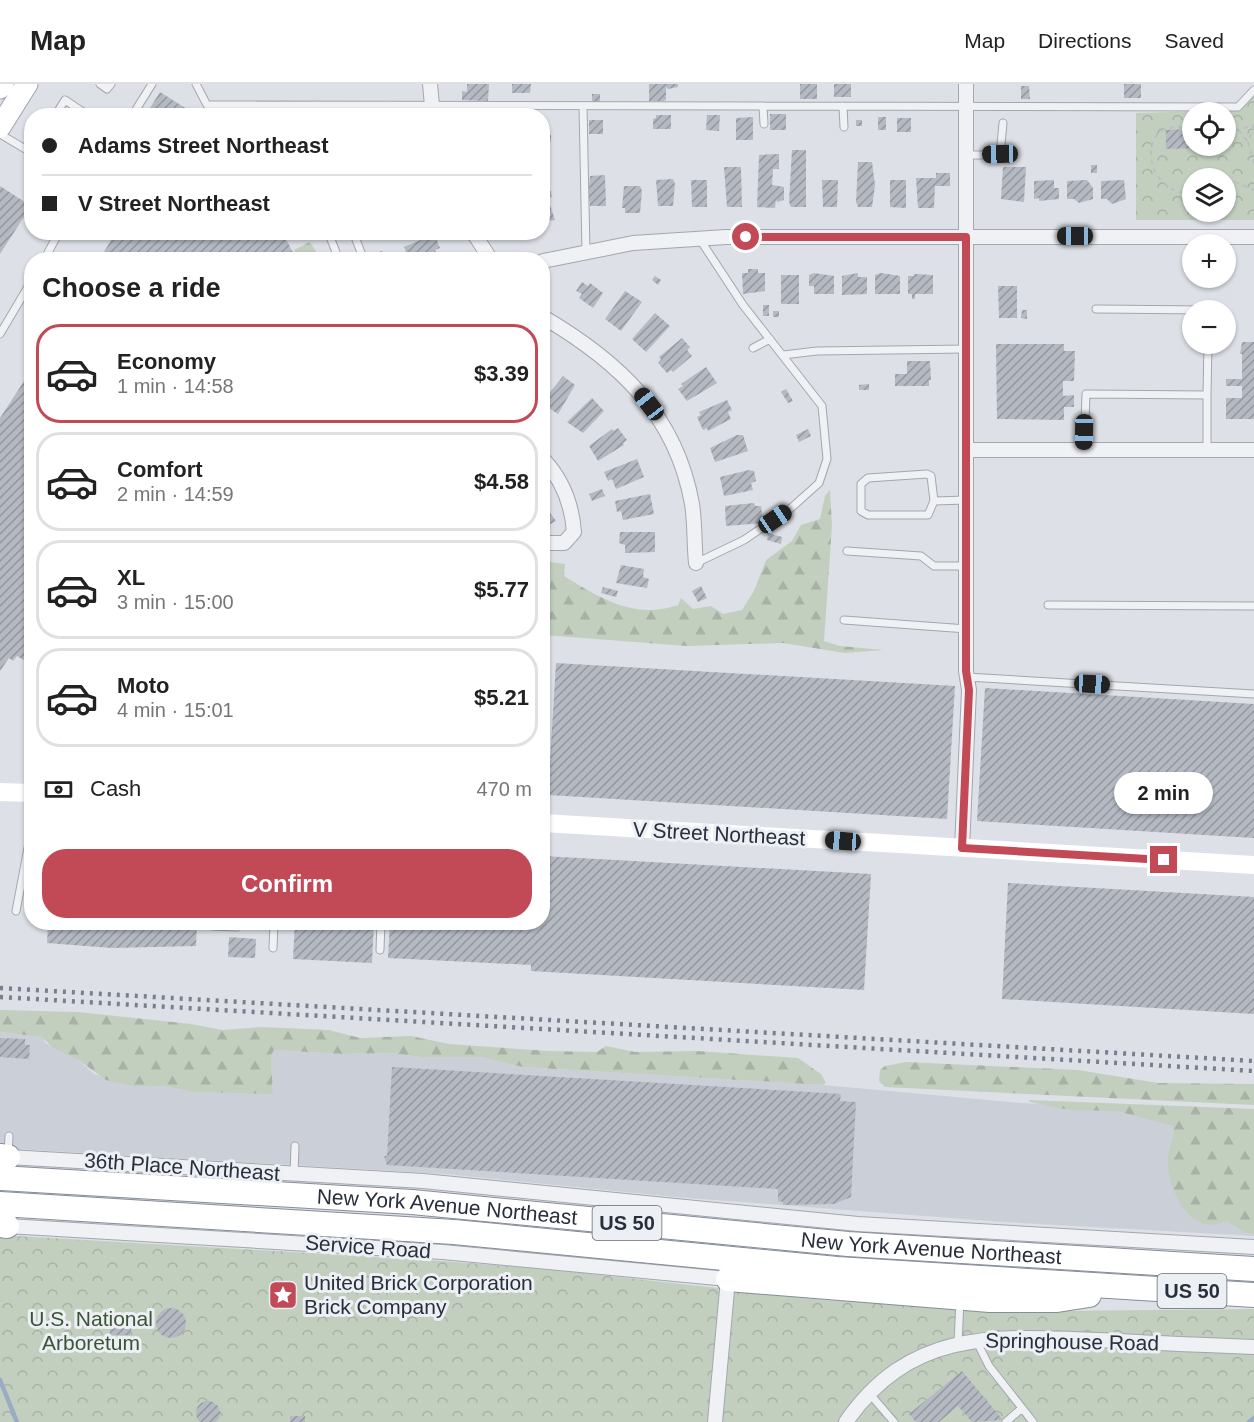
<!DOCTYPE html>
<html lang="en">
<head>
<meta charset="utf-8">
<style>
	:root { --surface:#fff; --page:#f6f6f6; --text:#222; --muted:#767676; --line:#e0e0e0; --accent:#c24a56 }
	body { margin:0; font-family:Arial,sans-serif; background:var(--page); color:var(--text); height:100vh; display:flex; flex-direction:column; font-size:22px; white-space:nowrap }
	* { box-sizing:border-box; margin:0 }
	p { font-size:20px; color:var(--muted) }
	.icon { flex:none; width:33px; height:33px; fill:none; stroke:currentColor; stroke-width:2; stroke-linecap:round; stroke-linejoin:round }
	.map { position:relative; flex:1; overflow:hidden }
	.drawer { position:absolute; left:24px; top:168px; width:526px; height:678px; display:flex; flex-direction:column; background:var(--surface); border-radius:24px; box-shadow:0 2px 4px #0004 }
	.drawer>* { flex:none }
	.top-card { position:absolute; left:24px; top:24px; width:526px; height:132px; border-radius:24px; box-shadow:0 2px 4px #0004; display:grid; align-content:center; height:132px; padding:0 18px; background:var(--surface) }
	.fabs { position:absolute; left:1182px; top:18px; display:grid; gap:12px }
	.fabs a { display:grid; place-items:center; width:54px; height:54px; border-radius:50%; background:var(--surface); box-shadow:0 2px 4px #0004; font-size:30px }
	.end { position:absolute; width:27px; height:27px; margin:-14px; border:8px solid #c24a56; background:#fff; box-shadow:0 0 0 3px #fff }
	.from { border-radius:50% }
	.bubble { position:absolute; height:42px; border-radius:21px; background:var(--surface); box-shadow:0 2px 4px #0004; font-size:20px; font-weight:800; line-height:42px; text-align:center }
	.car { position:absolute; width:18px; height:36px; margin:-18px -9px; border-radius:8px; box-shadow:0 0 4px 2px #0007; background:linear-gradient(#222 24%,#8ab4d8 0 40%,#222 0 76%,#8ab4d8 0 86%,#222 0) }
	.top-card b { display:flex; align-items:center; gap:21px; height:57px; font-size:22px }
	.top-card b+b { border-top:2px solid var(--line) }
	.top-card i { width:15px; height:15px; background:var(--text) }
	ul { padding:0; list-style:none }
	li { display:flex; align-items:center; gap:18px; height:99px; margin:0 12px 9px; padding:0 6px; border:3px solid var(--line); border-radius:24px }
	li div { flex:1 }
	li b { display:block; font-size:22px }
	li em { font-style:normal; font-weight:800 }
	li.current { border-color:var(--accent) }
	li>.icon { width:54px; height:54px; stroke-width:1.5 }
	h2 { padding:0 18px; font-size:27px; line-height:72px }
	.pay { display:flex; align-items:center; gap:15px; height:66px; padding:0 18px; font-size:22px }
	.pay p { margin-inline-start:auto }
	.cta { display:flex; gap:12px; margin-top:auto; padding:12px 18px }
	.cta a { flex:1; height:69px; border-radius:24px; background:var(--accent); color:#fff; font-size:24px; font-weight:800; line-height:69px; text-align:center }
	header { display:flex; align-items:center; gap:36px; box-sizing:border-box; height:84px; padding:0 30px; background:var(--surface); border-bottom:2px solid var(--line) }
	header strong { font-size:28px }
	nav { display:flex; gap:33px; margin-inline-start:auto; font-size:21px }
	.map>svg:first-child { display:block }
	.built { fill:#cbcfd7 }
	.forest { fill:url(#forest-firs) }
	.park { fill:url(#park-crowns); fill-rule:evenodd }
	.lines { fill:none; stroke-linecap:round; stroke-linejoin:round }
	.stream { stroke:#9aacc3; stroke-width:4.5 }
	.building { fill:url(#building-hatch) }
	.lane-casing { stroke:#a3a7af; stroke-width:9 }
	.street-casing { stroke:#a3a7af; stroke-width:16 }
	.primary-casing { stroke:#9da4b0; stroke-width:23 }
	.highway-casing { stroke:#868d9b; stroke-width:26 }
	.path { stroke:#bbbec4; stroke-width:2; stroke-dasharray:4.5 4.5; stroke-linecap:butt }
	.lane { stroke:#eff1f4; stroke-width:7 }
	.street { stroke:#eff1f4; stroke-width:14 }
	.secondary { stroke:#fff; stroke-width:18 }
	.primary { stroke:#fff; stroke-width:21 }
	.highway { stroke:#fff; stroke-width:24 }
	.rail { stroke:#787f8e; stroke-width:4.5; stroke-dasharray:3 6; stroke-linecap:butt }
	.route { stroke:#c24a56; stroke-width:8 }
	.labels { text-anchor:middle; stroke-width:6; stroke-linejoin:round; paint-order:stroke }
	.shield { fill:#eceff3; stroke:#636872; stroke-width:1.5 }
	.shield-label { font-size:20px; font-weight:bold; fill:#282e3b }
	.street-label { font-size:21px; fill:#282e3b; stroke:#eceff3 }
	.poi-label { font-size:21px; fill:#282e3b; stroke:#eceff3; text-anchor:start }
	.park-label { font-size:21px; fill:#3a5536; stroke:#eceff3 }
</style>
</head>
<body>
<header>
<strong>Map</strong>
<nav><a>Map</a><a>Directions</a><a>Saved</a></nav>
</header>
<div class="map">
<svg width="1254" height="1338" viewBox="0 0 1254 1338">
	<defs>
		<pattern id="forest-firs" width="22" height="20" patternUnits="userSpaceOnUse" patternTransform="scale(1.5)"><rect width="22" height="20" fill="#c2cfbf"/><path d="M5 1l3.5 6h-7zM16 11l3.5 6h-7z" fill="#a7b2a5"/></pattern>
		<pattern id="park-crowns" width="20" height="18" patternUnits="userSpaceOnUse" patternTransform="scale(1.5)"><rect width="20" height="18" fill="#c2cfbf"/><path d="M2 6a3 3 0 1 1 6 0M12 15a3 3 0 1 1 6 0" fill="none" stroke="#a7b2a5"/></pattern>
		<pattern id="building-hatch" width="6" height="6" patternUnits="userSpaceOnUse" patternTransform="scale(1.5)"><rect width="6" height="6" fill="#b5b9c2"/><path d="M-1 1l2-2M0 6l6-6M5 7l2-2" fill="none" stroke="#93979f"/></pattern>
	</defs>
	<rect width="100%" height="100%" fill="#dde0e6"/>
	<path class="built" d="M0 948 43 953 45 959 77 975 94 990 133 1002H163L193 1008 273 1009 271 971 274 966 343 970 391 969 420 973H481L523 983 823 1001 1020 1019 1254 1030V1152L1003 1138 676 1113 446 1090 0 1064Z"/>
	<path class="forest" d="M310 158 321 175H300L294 166Z
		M830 406 832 442 824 557 840 562 883 566 845 569 783 559 687 562 543 551V477L565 480 564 492C600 514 634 536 678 521L681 514 693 525 711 522 723 530 742 526 754 507 766 476 792 457 801 441 820 435 825 412Z
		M0 926 78 928 191 940 222 946 261 943 329 946 360 954 411 952 449 960 549 967 597 968 606 962 635 968 697 967 798 974 821 990 826 999 823 1001 523 983 481 973H420L391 969 343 970 274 966 271 971 273 1010 193 1008 163 1002H133L106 996 77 975 53 964 42 953 0 948Z
		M906 978 1078 986 1158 999 1254 1000V1021L885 1003 879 997 880 986 885 982Z
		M1029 1016 1254 1025V1150L1244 1148 1227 1137C1217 1140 1209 1143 1199 1138 1180 1130 1166 1094 1168 1074 1168 1063 1176 1053 1173 1042L1117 1027 1070 1026 1030 1018Z"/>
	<path class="park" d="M1254 11V136H1136V29L1239 26ZM1192 28H1226V62H1192ZM1192 94H1226V128H1192Z
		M0 1151 428 1176 547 1185 825 1216 1056 1227 1254 1225V1338H0Z"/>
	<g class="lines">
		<path class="stream" d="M0 1296 17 1338
			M1249 1338 1254 1334"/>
	</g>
	<path class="building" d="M467 0H489L488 17 462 16V7L467 8Z
		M512 0H531L530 9H512Z
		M649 0H678V3L668 5 666 3V16L663 17H649Z
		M800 0H817V15H800Z
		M834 0H851V13H834Z
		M1124 0H1141V14H1124Z
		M1021 2H1029L1030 15H1021Z
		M160 8 198 32H145Z
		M592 10H600V18H592Z
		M770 30H786V46H770Z
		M656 31H671V45H653V35L656 34Z
		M707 31H720L719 47 706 46Z
		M753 33V56H736V34Z
		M878 33H886V46H878Z
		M897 34H911V48H897Z
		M589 36H603V50H589Z
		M856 36H862V42H856Z
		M1192 45V62H1198V64L1166 65V46Z
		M545 51H551V58H545Z
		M792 66H806V123H791L789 118Z
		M779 70V85H773L772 101 784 103V116L777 118 776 115 775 124 757 123 759 71Z
		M858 78H872L875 101 872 123H858L856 118Z
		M1091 81H1097V89H1091Z
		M724 83H741L742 123H727Z
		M1003 83H1026L1024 118 1001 115Z
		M936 89H950V102H935L934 124H918L916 94H936Z
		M605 91 606 122H590V117H588L590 92Z
		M673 95 675 100 673 122H658L656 96Z
		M691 96H707V123H692Z
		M822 96H838L837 123H823Z
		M890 96H906V124L890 123Z
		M1054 96V104H1059V115L1039 117V114L1034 115V97Z
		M1087 96 1093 104V115L1079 119 1074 115H1067V97Z
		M1124 96 1126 115 1112 120 1107 115H1101V97Z
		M543 99 546 108 551 107 552 113 543 116Z
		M0 102 31 122 0 170Z
		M624 102H640L642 107 640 129H625V124H622Z
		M549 118 555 136 543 138V119Z
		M116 148H282L297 176H99Z
		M430 152H435L440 164 435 166 437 170 422 176H414L412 171 408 173 404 163Z
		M382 167 383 172 371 176 369 171Z
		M748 185H758V189H765V207L743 210 742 189H748Z
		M814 189 834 192V210H814V202H809V191Z
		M858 189V193H867V210L842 211V192Z
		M881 189 900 192V210H875V191Z
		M914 190 933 191V210H915V215H912V210H908V192H914Z
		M781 191H799V220H781Z
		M655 192 661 196 658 201 652 196Z
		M582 198 588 202 590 199 603 209 593 224 579 214 582 210 576 207Z
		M998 202H1017V234H999Z
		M625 207 642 218 621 247 605 235Z
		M763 221H769V232H763Z
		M1022 226H1027V235L1021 234Z
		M773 227H779V233H773Z
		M655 229 670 242 646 268 632 255Z
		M682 254 690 263 687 266 692 272 673 288 671 286 667 289 658 279 661 275 659 273Z
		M1242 258H1254V335H1226V314H1242V302H1226V295H1242V270H1240Z
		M996 260H1064V267H1075L1074 297H1063V312L1074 311V323H1064V336L997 335Z
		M907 277H930L931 296H929V302H895V290H907Z
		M706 283 717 299 687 317 678 305 683 302 681 300Z
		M32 285V581L17 572 13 577 9 574 0 587V334Z
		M563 292 575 301 558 330 543 320V317Z
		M869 300V306H859V301Z
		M786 305 793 317 788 319 781 308Z
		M592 314 604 327 583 349 567 338Z
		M727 316 732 326 728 328 731 335 708 347 707 344 703 346 697 333 701 331 699 328Z
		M618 344 627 356 623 359 624 361 598 377 589 362 612 345 614 347Z
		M808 345 811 352 799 358 796 351Z
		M737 351H743L748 367 715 378 710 364Z
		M637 375 644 393 616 405 612 395 608 397 604 388Z
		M749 386 754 387 756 397 751 399 753 406 724 412 720 393Z
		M602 405 605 412 592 417 589 410Z
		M650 410 654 430 623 436 621 427 617 428 615 417Z
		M543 419 556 437 543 444Z
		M754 419 755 422H761L763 439 726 442 725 422Z
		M620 448H655V468L625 469V461L619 459Z
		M768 449 782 453 781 460 767 456Z
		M621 481 644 485 643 493 649 495 647 504 616 499Z
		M701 502 707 514 698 518 692 507Z
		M603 503 618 507 616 513 601 509Z
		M556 579 955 602 947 735 548 711Z
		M985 604 1254 620V754L977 737Z
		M543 772 871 790 864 906 531 887V881L388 874 390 838H543Z
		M1008 799 1254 813V930L1002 915Z
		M48 838H197L196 862 112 864 47 859Z
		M295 838H374L372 879 293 875Z
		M229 853 256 855 255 874 228 873Z
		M0 954 25 955V961H30L29 975 0 973Z
		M392 983 841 1010 840 1017 856 1018 851 1113 834 1120 783 1121V1118L778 1117V1105L387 1081 384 1072H387Z
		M156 1239a15 15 0 1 1 30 0a15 15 0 1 1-30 0Z
		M110 1240H131V1251H110Z
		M962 1287 1003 1336 972 1338 958 1322 939 1338H916L909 1330Z
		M196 1329a12 12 0 1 1 24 0a12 12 0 1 1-24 0Z
		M290 1332H305V1338H290Z"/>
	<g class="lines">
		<g class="lane-casing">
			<path id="lane" d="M100 0 107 5 111 0
				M196 0 207 21 1238 23 1254 6
				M254 21 259 32
				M283 21 287 32
				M317 21 319 32
				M583 22 586 168
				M763 22 764 40
				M843 22 844 43
				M55 32 65 16 89 32
				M132 32 152 0
				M0 50 32 69
				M966 71H1000L1003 39
				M328 148 336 168
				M353 148 364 176
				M44 176 59 148
				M1096 225 1208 226
				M0 250 32 196
				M753 264 770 255
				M783 271 817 267 966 265
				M1207 311 1208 260
				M1084 366 1086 310 1207 311V366
				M927 390 931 392 934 417 928 431H868L861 427V400L868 394Z
				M934 417 966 416
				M847 467 921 472 934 482H966
				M696 479 744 456 791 424 819 399 827 375 822 322 743 221 699 154
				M1048 521 1254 522
				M844 536 967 545
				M967 593 1254 610
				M543 630 545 601
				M16 827 32 743
				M213 838V842L237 843
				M273 864 274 838
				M380 866 381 838
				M8 1070 9 1052
				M294 1090 295 1062
				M977 1258 989 1282 1033 1338
				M958 1259 960 1216
				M869 1309 894 1338
				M1006 1338 1022 1324"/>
		</g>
		<g class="street-casing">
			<path id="street" d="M430 0 433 32
				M473 148 491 176
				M543 177 633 159 726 153H1254
				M543 233C618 277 676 330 692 420 695 439 694 459 696 479
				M966 366H1254
				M543 375C562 395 572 421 574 448L564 459H543
				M962 764 969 606 966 587V0
				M8 1073 423 1097 858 1140 1254 1163
				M7 1142 443 1168 728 1195 715 1338
				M846 1338C911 1244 997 1252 1099 1256 1151 1259 1202 1261 1254 1263"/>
		</g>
		<g class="primary-casing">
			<path id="primary" d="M0 4 3 0
				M0 43 27 0"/>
		</g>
		<g class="highway-casing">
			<g id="highway">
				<path d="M0 1072 8 1073"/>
				<path id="s1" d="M0 1094 412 1118 848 1160 1254 1185"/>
				<path d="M0 1120 454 1148 837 1185 1254 1211"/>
				<path d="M0 1141 7 1142"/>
				<path d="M728 1195 990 1216H1057L1089 1211"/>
			</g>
		</g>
		<path class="path" d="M1254 41 1248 58 1254 79
			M1192 44C1185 44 1176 42 1169 44 1138 51 1148 111 1192 109
			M1226 45 1239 46 1253 41
			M1239 46 1248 58
			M1226 99 1233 97 1254 106"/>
		<use href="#lane" class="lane"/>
		<use href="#street" class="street"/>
		<path class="secondary" d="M0 708 32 709
			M543 739 1254 781"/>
		<use href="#primary" class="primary"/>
		<use href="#highway" class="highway"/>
		<path class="rail" d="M0 904 1254 977
			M0 913 1254 987"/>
	</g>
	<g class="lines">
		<path class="route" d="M746 153H966V587L969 606 962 764 1164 776"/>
	</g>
	<defs>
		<g id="sight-square" transform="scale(1.5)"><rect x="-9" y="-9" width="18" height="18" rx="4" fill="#c24a56" stroke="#eceff3"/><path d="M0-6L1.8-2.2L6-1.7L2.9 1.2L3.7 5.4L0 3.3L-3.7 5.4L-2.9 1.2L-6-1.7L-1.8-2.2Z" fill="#fff"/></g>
	</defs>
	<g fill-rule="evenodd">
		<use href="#sight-square" x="283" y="1211"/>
	</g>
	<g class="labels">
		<g class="shield">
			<rect x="592.5" y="1122" width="69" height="34" rx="4.5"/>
			<rect x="1157.5" y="1190" width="69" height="34" rx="4.5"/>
		</g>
		<g class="shield-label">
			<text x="627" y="1146">US 50</text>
			<text x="1192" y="1214">US 50</text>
		</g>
		<g class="street-label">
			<text transform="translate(719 750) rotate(3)" y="7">V Street Northeast</text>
			<text transform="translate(182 1083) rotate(4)" y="7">36th Place Northeast</text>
			<text dy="7" stroke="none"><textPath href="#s1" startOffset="448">New York Avenue Northeast</textPath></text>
			<text transform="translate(368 1163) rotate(4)" y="7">Service Road</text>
			<text dy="7" stroke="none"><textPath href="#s1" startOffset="934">New York Avenue Northeast</textPath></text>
			<text transform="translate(1072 1258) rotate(1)" y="7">Springhouse Road</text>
		</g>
		<g class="poi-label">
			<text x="304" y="1206">United Brick Corporation<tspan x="304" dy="24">Brick Company</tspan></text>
		</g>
		<g class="park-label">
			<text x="91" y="1242">U.S. National<tspan x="91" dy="24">Arboretum</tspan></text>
		</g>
	</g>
</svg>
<div class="fabs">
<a><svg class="icon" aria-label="locate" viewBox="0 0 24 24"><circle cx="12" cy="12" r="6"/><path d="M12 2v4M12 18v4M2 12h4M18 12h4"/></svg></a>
<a><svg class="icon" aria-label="layers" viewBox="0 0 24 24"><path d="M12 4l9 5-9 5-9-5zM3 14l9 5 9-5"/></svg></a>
<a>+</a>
<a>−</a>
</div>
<i class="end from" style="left:746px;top:153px"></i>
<i class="end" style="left:1164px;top:776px"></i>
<div class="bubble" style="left:1114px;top:688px;width:99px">2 min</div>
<i class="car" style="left:1000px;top:70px;rotate:269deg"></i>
<i class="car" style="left:1075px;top:152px;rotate:270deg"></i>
<i class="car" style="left:649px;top:320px;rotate:322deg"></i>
<i class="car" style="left:1084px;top:348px;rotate:181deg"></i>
<i class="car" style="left:775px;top:435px;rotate:56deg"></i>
<i class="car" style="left:1092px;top:600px;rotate:93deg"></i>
<i class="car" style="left:843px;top:757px;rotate:274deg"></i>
<div class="top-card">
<b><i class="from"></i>Adams Street Northeast</b>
<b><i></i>V Street Northeast</b>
</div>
<section class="drawer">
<h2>Choose a ride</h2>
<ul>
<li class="current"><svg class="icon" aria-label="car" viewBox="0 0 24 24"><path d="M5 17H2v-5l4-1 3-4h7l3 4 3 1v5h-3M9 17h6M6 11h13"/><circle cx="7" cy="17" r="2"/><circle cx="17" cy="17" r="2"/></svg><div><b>Economy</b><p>1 min · 14:58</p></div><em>$3.39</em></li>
<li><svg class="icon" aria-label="car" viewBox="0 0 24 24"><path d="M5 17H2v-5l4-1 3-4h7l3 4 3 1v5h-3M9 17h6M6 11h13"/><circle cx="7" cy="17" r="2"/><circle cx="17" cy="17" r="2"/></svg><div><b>Comfort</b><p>2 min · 14:59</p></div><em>$4.58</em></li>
<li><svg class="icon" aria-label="car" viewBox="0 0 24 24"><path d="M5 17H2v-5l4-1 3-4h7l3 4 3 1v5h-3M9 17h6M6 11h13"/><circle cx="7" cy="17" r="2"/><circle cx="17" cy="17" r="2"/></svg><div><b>XL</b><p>3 min · 15:00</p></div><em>$5.77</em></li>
<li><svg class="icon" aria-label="car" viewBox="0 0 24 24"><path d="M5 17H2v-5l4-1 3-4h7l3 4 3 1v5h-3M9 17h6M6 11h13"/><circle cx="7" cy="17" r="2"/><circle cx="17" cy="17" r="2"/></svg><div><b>Moto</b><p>4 min · 15:01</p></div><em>$5.21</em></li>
</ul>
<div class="pay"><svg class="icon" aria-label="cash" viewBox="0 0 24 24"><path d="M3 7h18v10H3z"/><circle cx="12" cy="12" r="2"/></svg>Cash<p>470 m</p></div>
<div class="cta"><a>Confirm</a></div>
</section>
</div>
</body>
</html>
